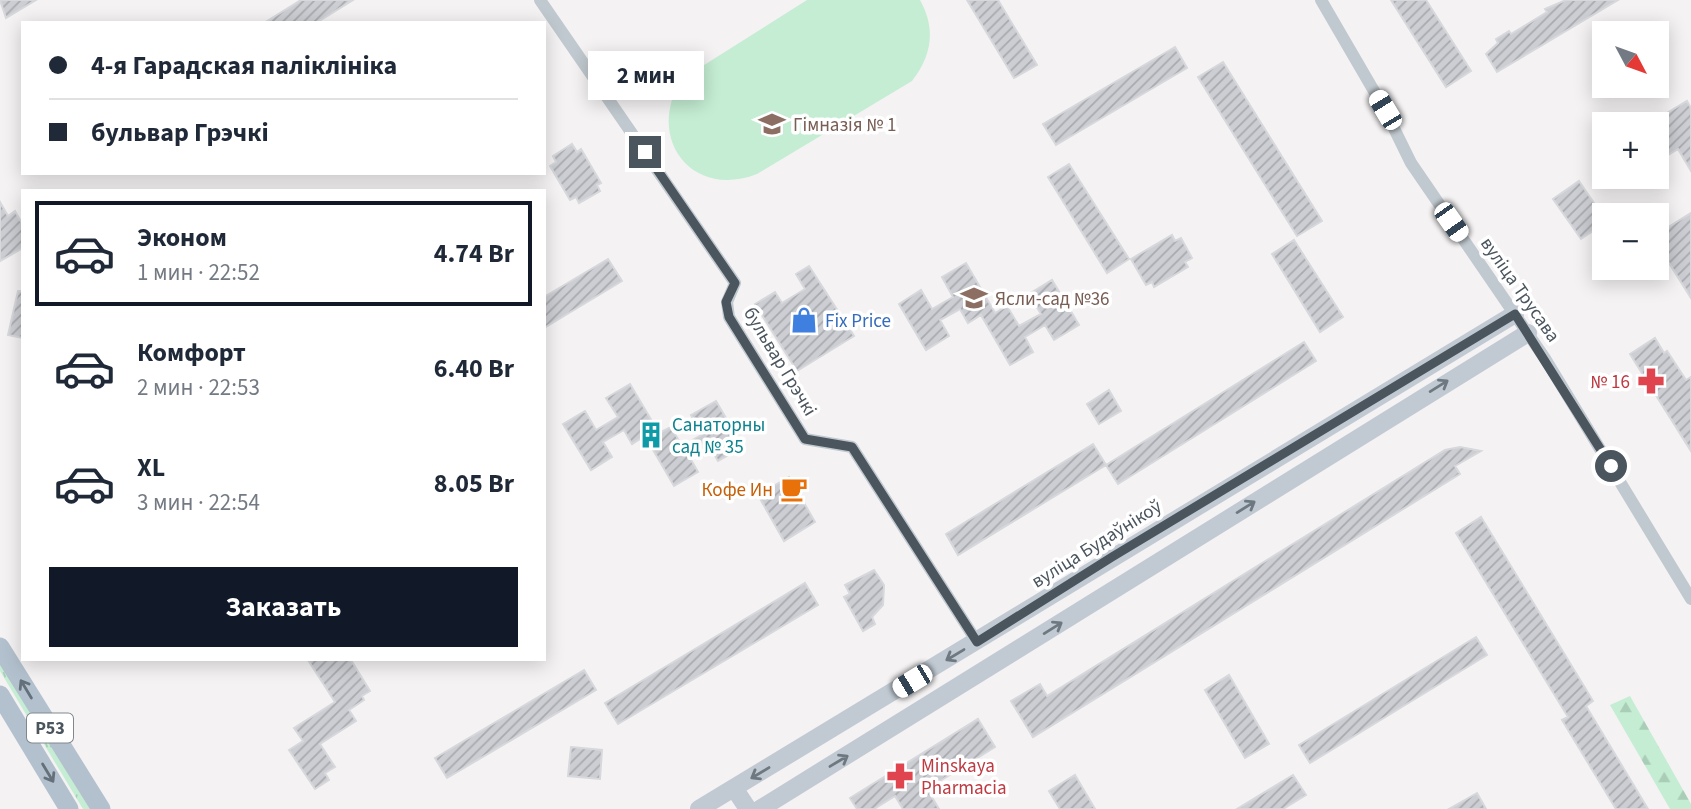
<!DOCTYPE html>
<html lang="ru">
<head>
<meta charset="utf-8">
<style>
	:root { --surface:#fff; --page:#f6f6f7; --text:#1f2937; --muted:#747a83; --line:#e0e1e3; --accent:#111827 }
	body { margin:0; font-family:"Source Sans 3",sans-serif; background:var(--page); color:var(--text); height:100vh; display:flex; flex-direction:column; font-size:26px; white-space:nowrap }
	* { box-sizing:border-box; margin:0 }
	p { font-size:23px; color:var(--muted) }
	.icon { flex:none; width:38px; height:38px; fill:none; stroke:currentColor; stroke-width:2; stroke-linecap:round; stroke-linejoin:round }
	.map { position:relative; flex:1; overflow:hidden }
	.details { position:absolute; left:21px; top:189px; width:525px; height:472px; display:flex; flex-direction:column; background:var(--surface); border-radius:0px; box-shadow:0 4px 18px #0003 }
	.details>* { flex:none }
	.guide { position:absolute; left:21px; top:21px; width:525px; height:154px; border-radius:0px; box-shadow:0 4px 18px #0003; display:grid; align-content:center; height:154px; padding:0 28px; background:var(--surface) }
	.needle { width:46px; rotate:131deg }
	.buttons { position:absolute; left:1592px; top:21px; display:grid; gap:14px }
	.buttons a { display:grid; place-items:center; width:77px; height:77px; border-radius:0px; background:var(--surface); box-shadow:0 4px 18px #0003; font-size:35px }
	.end { position:absolute; width:32px; height:32px; margin:-16px; border:9px solid #4a555e; background:#fff; box-shadow:0 0 0 4px #fff }
	.from { border-radius:50% }
	.bubble { position:absolute; height:49px; border-radius:0px; background:var(--surface); box-shadow:0 4px 18px #0003; font-size:23px; font-weight:700; line-height:49px; text-align:center }
	.car { position:absolute; width:21px; height:42px; margin:-21px -10px; border-radius:9px; box-shadow:0 0 5px 2px #0007; background:linear-gradient(#fff 24%,#345 0 40%,#fff 0 76%,#345 0 86%,#fff 0) }
	.guide b { display:flex; align-items:center; gap:24px; height:66px; font-size:26px }
	.guide b+b { border-top:2px solid var(--line) }
	.guide i { width:18px; height:18px; background:var(--text) }
	ul { padding:12px 0 0; list-style:none }
	li { display:flex; align-items:center; gap:21px; height:105px; margin:0 14px 10px; padding:0 14px; border:4px solid transparent; border-radius:0px }
	li div { flex:1 }
	li b { display:block; font-size:26px }
	li em { font-style:normal; font-weight:700 }
	li.on { border-color:var(--accent) }
	li>.icon { width:63px; height:63px; stroke-width:1.5 }
	.action { display:flex; gap:14px; margin-top:auto; padding:14px 28px }
	.action a { flex:1; height:80px; border-radius:0px; background:var(--accent); color:#fff; font-size:28px; font-weight:700; line-height:80px; text-align:center }
	.map>svg:first-child { display:block }
	.grass { fill:url(#grass-tufts) }
	.forest { fill:url(#forest-firs) }
	.garden { fill:#c4edd3 }
	.building { fill:url(#building-hatch); stroke:#d6d8dc; stroke-width:2 }
	.lines { fill:none; stroke-linecap:round; stroke-linejoin:round }
	.street { stroke:#c0c9cf; stroke-width:12 }
	.secondary { stroke:#c1cad3; stroke-width:18 }
	.primary { stroke:#b3c1ce; stroke-width:19 }
	.oneway { stroke:#6e7881 }
	.oneway2 { stroke:#64707a }
	.route { stroke:#4a555e; stroke-width:9 }
	.labels { text-anchor:middle; stroke-width:7; stroke-linejoin:round; paint-order:stroke }
	.shield { fill:#fff; stroke:#80888e; stroke-width:2 }
	.shield-label { font-size:18px; font-weight:bold; fill:#4a555e }
	.education-label { font-size:19px; fill:#785e54; stroke:#fff; text-anchor:start }
	.street-label { font-size:19px; fill:#4a555e; stroke:#fff }
	.shop-label { font-size:19px; fill:#366cbe; stroke:#fff; text-anchor:start }
	.health-label { font-size:19px; fill:#be3a42; stroke:#fff; text-anchor:end }
	.culture-label { font-size:19px; fill:#0d838f; stroke:#fff; text-anchor:start }
	.food-label { font-size:19px; fill:#c56008; stroke:#fff; text-anchor:end }
</style>
</head>
<body>
<div class="map">
<svg width="1691" height="809" viewBox="0 0 1691 809">
	<defs>
		<pattern id="grass-tufts" width="24" height="20" patternUnits="userSpaceOnUse" patternTransform="scale(1.75)"><rect width="24" height="20" fill="#c4edd3"/><path d="M3 7l-1-3M5 7V3M7 7l1-3M15 17l-1-3M17 17v-4M19 17l1-3" fill="none" stroke="#aacdb8"/></pattern>
		<pattern id="forest-firs" width="22" height="20" patternUnits="userSpaceOnUse" patternTransform="scale(1.75)"><rect width="22" height="20" fill="#c4edd3"/><path d="M5 1l3.5 6h-7zM16 11l3.5 6h-7z" fill="#aacdb8"/></pattern>
		<pattern id="building-hatch" width="6" height="6" patternUnits="userSpaceOnUse" patternTransform="scale(1.75)"><rect width="6" height="6" fill="#ccced3"/><path d="M-1 1l2-2M0 6l6-6M5 7l2-2" fill="none" stroke="#a8aaae"/></pattern>
	</defs>
	<rect width="100%" height="100%" fill="#f4f2f2"/>
	<path class="grass" d="M0 662 90 809H83L0 671Z"/>
	<path class="forest" d="M1630 696 1691 804V809H1670L1610 705Z"/>
	<path class="garden" d="M807 0H920C936 29 932 55 912 81L757 174C690 200 645 136 682 79Z"/>
	<path class="building" d="M0 0H36L6 18Z
		M301 0H353L316 23H264Z
		M967 0H998L1037 65 1014 78Z
		M1391 0H1426L1471 71 1446 87Z
		M1566 0H1618L1497 72 1486 54 1498 43 1496 39 1509 31 1511 34 1547 12 1545 9Z
		M1175 47 1187 68 1056 145 1043 124Z
		M1223 62 1322 221 1297 236 1198 77Z
		M1687 101 1691 108V171L1678 149 1657 162V119Z
		M572 144 577 152 581 149 601 183 597 185 600 191 579 203 576 197 570 200 550 166 556 162 553 156Z
		M1069 164 1129 259 1107 273 1048 177Z
		M1579 181 1605 219V223L1581 239 1553 199Z
		M0 202 8 216 15 211 23 225V248L0 261Z
		M1691 213V298L1657 244V234Z
		M1172 235 1175 241 1181 238 1192 258 1185 262 1188 267 1154 287 1152 282 1146 285 1131 259Z
		M1294 240 1343 317 1320 332 1272 254Z
		M608 259 622 281 544 328V297Z
		M966 263 995 313 1007 306 1019 326 1041 314 1029 294 1052 280 1079 325 1054 340 1045 325 1025 337 1033 352 1010 365 981 315 968 323 960 309 940 320 949 336 926 350 899 304 921 290 932 309 953 297 942 277Z
		M809 266 854 336 797 371 755 304 775 292 782 303 805 289 796 274Z
		M18 291H23V338L8 335Z
		M1655 338 1664 353 1667 351 1686 380 1691 377V451L1630 354Z
		M1304 342 1316 361 1118 484 1106 465Z
		M630 384 659 433 671 427 682 446 703 434 691 415 716 401 743 447 718 461 709 446 690 458 698 472 674 486 645 436 632 444 624 430 603 442 612 457 591 470 563 424 585 411 596 430 618 417 606 398Z
		M1109 390 1121 411 1099 424 1087 404Z
		M1093 444 1106 465 958 555 946 534Z
		M1460 447 1481 451 1455 466 1460 474 1033 737 1011 701 1040 684 1047 696 1445 450Z
		M789 477 815 522 784 541 758 495Z
		M1481 517 1593 701 1586 706 1648 809H1616L1562 720 1568 717 1456 533Z
		M874 570 884 585 883 605 872 617 875 624 863 631 844 597 850 594 845 585Z
		M805 583 818 605 618 724 605 703Z
		M1476 637 1487 655 1310 763 1299 745Z
		M308 660H351L370 691 362 696 364 700 349 710 356 721 320 744 335 767 325 773 329 780 315 789 289 750 303 741 294 728 335 702Z
		M584 670 596 690 447 778 435 758Z
		M1229 675 1269 744 1245 758 1205 690Z
		M978 719 995 747 927 789 939 809H903L895 796 874 809H857L850 798Z
		M571 747 602 750 600 779 568 776Z
		M1075 775 1095 809H1060L1049 791Z
		M1293 775 1306 795 1283 809H1237Z
		M1477 793 1486 809H1449Z"/>
	<g class="lines">
		<path class="street" d="M540 0 735 283 727 302 729 317 805 439 852 447 977 642
			M1321 0 1385 110 1411 163 1546 360 1691 599"/>
		<path class="secondary" d="M734 788 748 809
			M699 809 1515 314
			M760 809 1528 333"/>
		<path class="primary" d="M0 647 101 809
			M0 695 69 809"/>
	</g>
	<defs><path id="oneway-shaft" d="M-6 0H5M1.5-3L5.5 0L1.5 3" fill="none" stroke-width="1.6" stroke-linecap="round" stroke-linejoin="round" transform="scale(1.75)"/></defs>
	<g class="oneway">
		<use href="#oneway-shaft" transform="translate(1439 386) rotate(-32)"/>
		<use href="#oneway-shaft" transform="translate(1246 507) rotate(-32)"/>
		<use href="#oneway-shaft" transform="translate(1053 628) rotate(-32)"/>
		<use href="#oneway-shaft" transform="translate(955 655) rotate(149)"/>
		<use href="#oneway-shaft" transform="translate(839 761) rotate(-31)"/>
		<use href="#oneway-shaft" transform="translate(760 773) rotate(149)"/>
	</g>
	<g class="oneway2">
		<use href="#oneway-shaft" transform="translate(26 689) rotate(-121)"/>
		<use href="#oneway-shaft" transform="translate(48 773) rotate(59)"/>
	</g>
	<g class="lines">
		<path class="route" d="M645 152 735 283 726 302 729 317 805 439 852 447 977 642 1112 557 1515 314 1611 466"/>
	</g>
	<defs>
		<g id="school-bare" transform="scale(2.1)"><path d="M0-5L7-2L0 1L-7-2ZM-4 1L0 2.5L4 1V4Q0 6-4 4Z" fill="#8d6e63" stroke="#fff" stroke-width="2.5" paint-order="stroke"/></g>
		<g id="shop-bare" transform="scale(2.1)"><path d="M-5-2.5h2.3a2.7 3.5 0 0 1 5.4 0H5L5.5 6h-11ZM-1.5-2.5h3a1.5 2.3 0 0 0-3 0Z" fill="#3f7fe0" stroke="#fff" stroke-width="2.5" paint-order="stroke"/></g>
		<g id="pharmacy-bare" transform="scale(2.1)"><path d="M-2-6h4v4h4v4h-4v4h-4v-4h-4v-4h4Z" fill="#e0444e" stroke="#fff" stroke-width="2.5" paint-order="stroke"/></g>
		<g id="building-bare" transform="scale(2.1)"><path d="M-4-6H4V6H1V3H-1V6H-4ZM-2.5-4.3h1.7v1.8h-1.7ZM.8-4.3h1.7v1.8H.8ZM-2.5-1h1.7V.8h-1.7ZM.8-1h1.7V.8H.8Z" fill="#0f9aa8" stroke="#fff" stroke-width="2.5" paint-order="stroke"/></g>
		<g id="cafe-bare" transform="scale(2.1)"><path d="M-5.5-4.5H6V0H3Q3 3.5 0 3.5H-2.5Q-5.5 3.5-5.5 0ZM3-3.2v2h1.7v-2ZM-6 4.5H4V6H-6Z" fill="#e8710a" stroke="#fff" stroke-width="2.5" paint-order="stroke"/></g>
	</defs>
	<g fill-rule="evenodd">
		<use href="#school-bare" x="772" y="124"/>
		<use href="#school-bare" x="974" y="298"/>
		<use href="#shop-bare" x="804" y="320"/>
		<use href="#pharmacy-bare" x="1651" y="381"/>
		<use href="#building-bare" x="651" y="435"/>
		<use href="#cafe-bare" x="794" y="489"/>
		<use href="#pharmacy-bare" x="900" y="776"/>
	</g>
	<g class="labels">
		<rect class="shield" x="27" y="713.5" width="46" height="29" rx="5"/>
		<g class="shield-label">
			<text x="50" y="734">Р53</text>
		</g>
		<g class="education-label">
			<text x="793" y="131">Гімназія № 1</text>
			<text x="995" y="305">Ясли-сад №36</text>
		</g>
		<g class="street-label">
			<text transform="translate(1521 289) rotate(55)" y="7">вуліца Трусава</text>
			<text transform="translate(781 361) rotate(59)" y="7">бульвар Грэчкі</text>
			<text transform="translate(1096 543) rotate(-32)" y="7">вуліца Будаўнікоў</text>
		</g>
		<g class="shop-label">
			<text x="825" y="327">Fix Price</text>
		</g>
		<g class="health-label">
			<text x="1630" y="388">№ 16</text>
			<text x="921" y="772" text-anchor="start">Minskaya<tspan x="921" dy="22">Pharmacia</tspan></text>
		</g>
		<g class="culture-label">
			<text x="672" y="431">Санаторны<tspan x="672" dy="22">сад № 35</tspan></text>
		</g>
		<g class="food-label">
			<text x="773" y="496">Кофе Ин</text>
		</g>
	</g>
</svg>
<div class="buttons">
<a><svg class="needle" viewBox="-14 -14 28 28"><path d="M0-13l5 13h-10z" fill="#e53935"/><path d="M0 13l5-13h-10z" fill="#747a83"/></svg></a>
<a>+</a>
<a>−</a>
</div>
<i class="end from" style="left:1611px;top:466px"></i>
<i class="end" style="left:645px;top:152px"></i>
<div class="bubble" style="left:588px;top:51px;width:116px">2 мин</div>
<i class="car" style="left:1385px;top:110px;rotate:329deg"></i>
<i class="car" style="left:1451px;top:222px;rotate:145deg"></i>
<i class="car" style="left:912px;top:681px;rotate:239deg"></i>
<div class="guide">
<b><i class="from"></i>4-я Гарадская паліклініка</b>
<b><i></i>бульвар Грэчкі</b>
</div>
<section class="details">
<ul>
<li class="on"><svg class="icon" aria-label="car" viewBox="0 0 24 24"><path d="M5 17H2v-5l4-1 3-4h7l3 4 3 1v5h-3M9 17h6M6 11h13"/><circle cx="7" cy="17" r="2"/><circle cx="17" cy="17" r="2"/></svg><div><b>Эконом</b><p>1 мин · 22:52</p></div><em>4.74 Br</em></li>
<li><svg class="icon" aria-label="car" viewBox="0 0 24 24"><path d="M5 17H2v-5l4-1 3-4h7l3 4 3 1v5h-3M9 17h6M6 11h13"/><circle cx="7" cy="17" r="2"/><circle cx="17" cy="17" r="2"/></svg><div><b>Комфорт</b><p>2 мин · 22:53</p></div><em>6.40 Br</em></li>
<li><svg class="icon" aria-label="car" viewBox="0 0 24 24"><path d="M5 17H2v-5l4-1 3-4h7l3 4 3 1v5h-3M9 17h6M6 11h13"/><circle cx="7" cy="17" r="2"/><circle cx="17" cy="17" r="2"/></svg><div><b>XL</b><p>3 мин · 22:54</p></div><em>8.05 Br</em></li>
</ul>
<div class="action"><a>Заказать</a></div>
</section>
</div>
</body>
</html>
